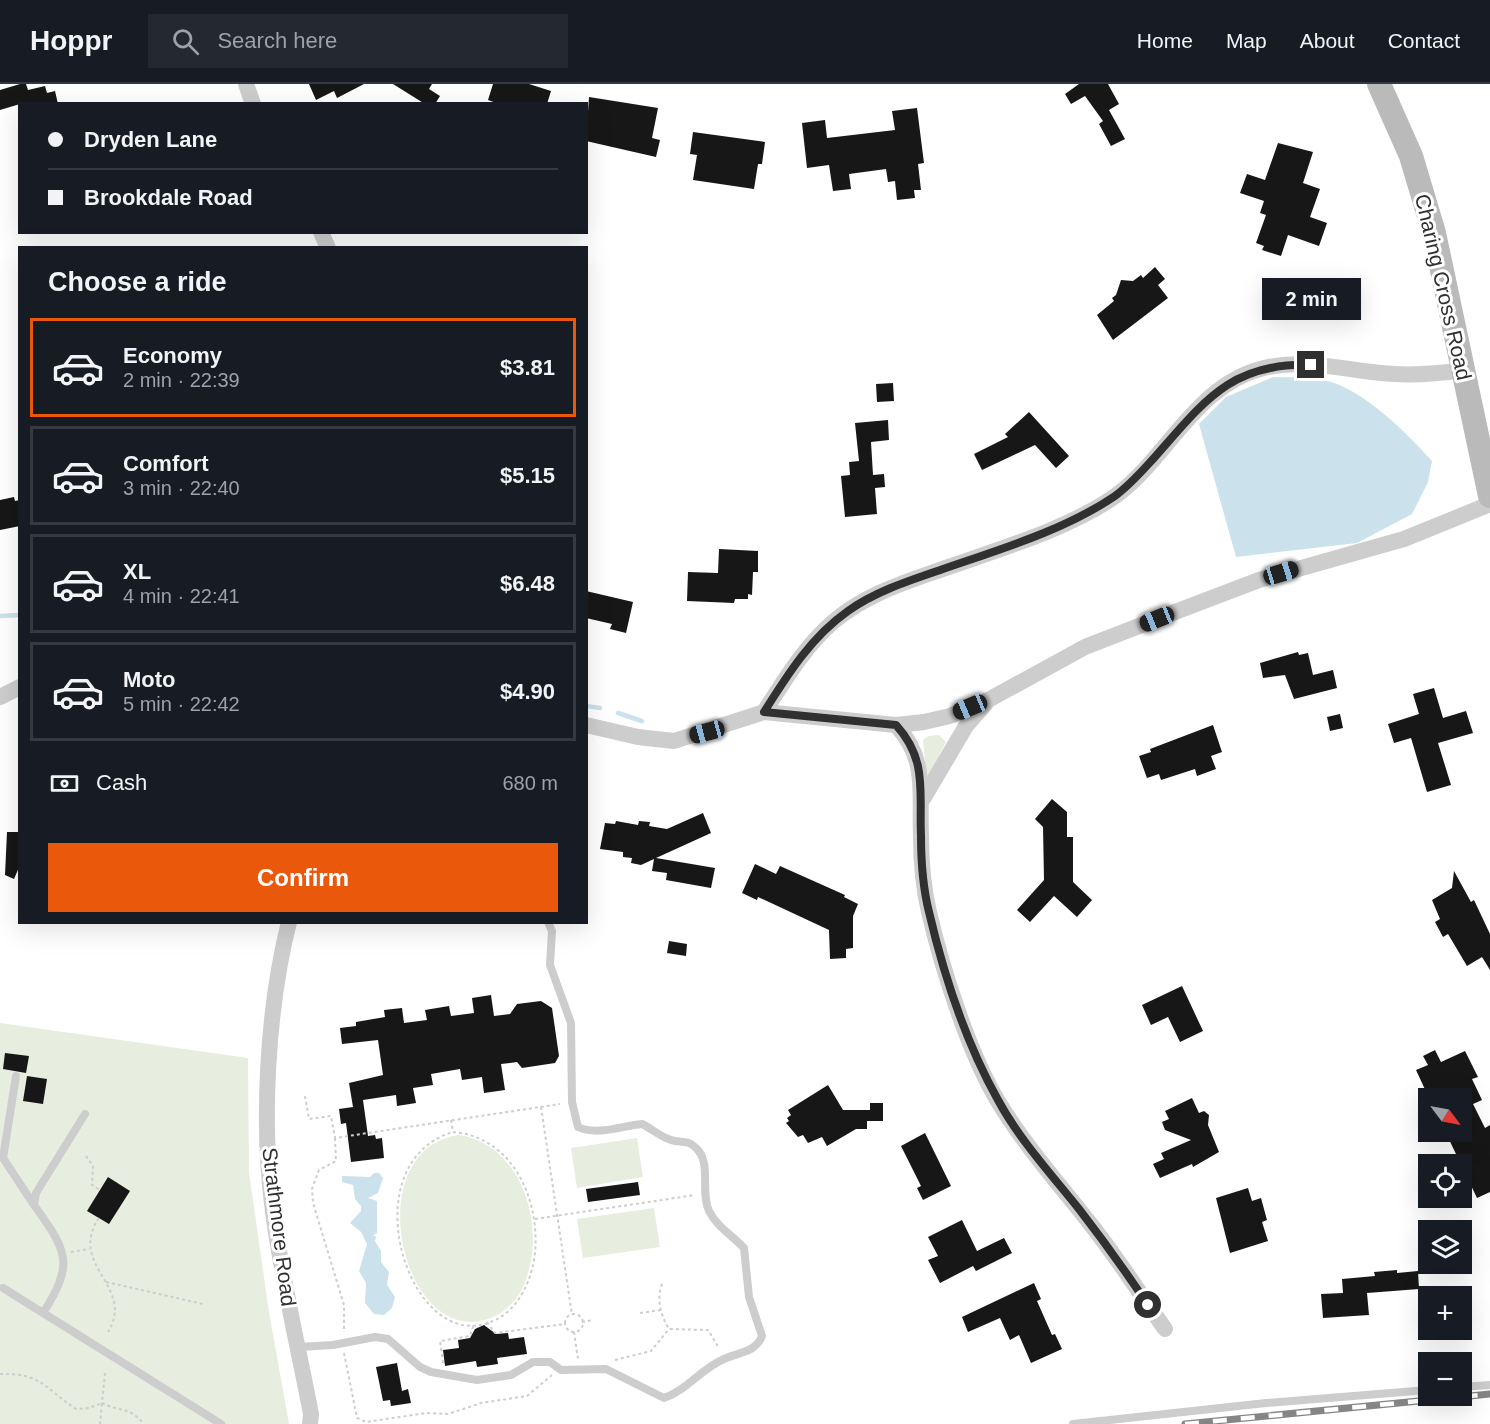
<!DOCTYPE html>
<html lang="en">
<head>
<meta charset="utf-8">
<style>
	:root { --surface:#171b24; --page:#242831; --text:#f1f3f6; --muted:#9ea1a6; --line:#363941; --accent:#ea580c }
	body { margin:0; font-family:Helvetica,sans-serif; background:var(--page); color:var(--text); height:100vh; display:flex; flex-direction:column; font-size:22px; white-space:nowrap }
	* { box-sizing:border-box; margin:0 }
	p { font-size:20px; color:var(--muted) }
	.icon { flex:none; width:33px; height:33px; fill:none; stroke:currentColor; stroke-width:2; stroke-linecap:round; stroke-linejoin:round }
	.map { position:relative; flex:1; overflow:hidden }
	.sheet { position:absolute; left:18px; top:162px; width:570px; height:678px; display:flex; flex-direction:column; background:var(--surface); border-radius:0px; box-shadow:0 6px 24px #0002 }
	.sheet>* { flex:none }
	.hud { position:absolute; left:18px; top:18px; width:570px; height:132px; border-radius:0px; box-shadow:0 6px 24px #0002; display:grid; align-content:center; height:132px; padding:0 30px; background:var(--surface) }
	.needle { width:39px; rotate:122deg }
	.controls { position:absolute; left:1418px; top:1004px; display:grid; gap:12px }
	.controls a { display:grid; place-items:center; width:54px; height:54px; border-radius:0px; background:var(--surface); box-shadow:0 6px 24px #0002; font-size:30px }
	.end { position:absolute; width:27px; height:27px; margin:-14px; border:8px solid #303030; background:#fff; box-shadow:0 0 0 3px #fff }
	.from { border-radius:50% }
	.bubble { position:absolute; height:42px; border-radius:0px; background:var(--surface); box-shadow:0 6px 24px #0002; font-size:20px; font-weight:800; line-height:42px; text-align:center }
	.car { position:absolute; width:18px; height:36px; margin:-18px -9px; border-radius:8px; box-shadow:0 0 4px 2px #0007; background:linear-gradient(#222 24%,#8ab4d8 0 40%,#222 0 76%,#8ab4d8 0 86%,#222 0) }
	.hud b { display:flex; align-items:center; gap:21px; height:57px; font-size:22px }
	.hud b+b { border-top:2px solid var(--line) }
	.hud i { width:15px; height:15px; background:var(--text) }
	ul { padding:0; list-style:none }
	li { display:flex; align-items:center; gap:18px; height:99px; margin:0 12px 9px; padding:0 18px; border:3px solid var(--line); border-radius:0px }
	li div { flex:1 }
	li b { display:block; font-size:22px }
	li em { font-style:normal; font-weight:800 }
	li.active { border-color:var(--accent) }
	li>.icon { width:54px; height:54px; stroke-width:1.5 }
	h2 { padding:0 30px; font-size:27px; line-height:72px }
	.pay { display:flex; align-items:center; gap:15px; height:66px; padding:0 30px; font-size:22px }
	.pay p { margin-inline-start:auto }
	.primary-button { display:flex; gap:12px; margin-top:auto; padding:12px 30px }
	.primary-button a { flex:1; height:69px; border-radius:0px; background:var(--accent); color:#fff; font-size:24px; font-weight:800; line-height:69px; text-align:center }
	header { display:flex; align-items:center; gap:36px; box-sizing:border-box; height:84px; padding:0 30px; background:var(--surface); border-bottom:2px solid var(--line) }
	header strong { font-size:28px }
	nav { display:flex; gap:33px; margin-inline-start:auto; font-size:21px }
	.search { width:420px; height:54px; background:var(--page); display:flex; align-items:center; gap:15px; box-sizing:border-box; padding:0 21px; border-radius:0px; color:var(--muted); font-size:22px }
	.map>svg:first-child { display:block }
	.green { fill:#e7eddf }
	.water { fill:#cbe1ec }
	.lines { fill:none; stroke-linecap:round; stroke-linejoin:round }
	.stream { stroke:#cbe1ec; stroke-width:4.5 }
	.building { fill:#171717 }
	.path { stroke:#cdcdcd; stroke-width:2; stroke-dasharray:3 3; stroke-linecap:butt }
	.lane { stroke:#cdcdcd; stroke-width:8 }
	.street { stroke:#cdcdcd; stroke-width:16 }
	.secondary { stroke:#bababa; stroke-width:24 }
	.rail-casing { stroke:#858585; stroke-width:7 }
	.rail { stroke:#fff; stroke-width:4.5; stroke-dasharray:14; stroke-linecap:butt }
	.route { stroke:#303030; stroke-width:8 }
	.labels { text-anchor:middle; stroke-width:6; stroke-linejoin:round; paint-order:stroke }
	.street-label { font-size:21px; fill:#303030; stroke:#fff }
</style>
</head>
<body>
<header>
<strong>Hoppr</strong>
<div class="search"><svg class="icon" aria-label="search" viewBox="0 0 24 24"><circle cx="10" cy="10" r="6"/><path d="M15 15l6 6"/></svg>Search here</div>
<nav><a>Home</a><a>Map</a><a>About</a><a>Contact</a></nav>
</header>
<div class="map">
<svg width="1490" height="1340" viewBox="0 0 1490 1340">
	<rect width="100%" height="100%" fill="#fff"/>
	<path class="green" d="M939 651 946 658 929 691 926 689 923 656 928 652Z
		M0 939 248 974 249 1088 269 1228 289 1340H0Z
		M459 1051C525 1061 549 1150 522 1205 514 1220 501 1232 485 1236 399 1259 359 1064 459 1051Z
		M637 1054 643 1093 577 1104 571 1064Z
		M654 1124 660 1163 583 1174 577 1135Z"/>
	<path class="water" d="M1273 293C1289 294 1308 292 1324 296 1362 304 1406 348 1432 377L1428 398 1412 430 1357 459 1236 473 1199 340 1226 313Z
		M374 1089H379L383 1094 378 1109 368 1114 377 1117V1149L373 1151 376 1153 375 1157 381 1167V1178L389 1188 387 1201 395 1213 392 1224 384 1231 374 1230 365 1219 366 1199 359 1187 367 1160 361 1148 350 1139 361 1127V1122L355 1115 353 1101 342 1098V1092L370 1093Z"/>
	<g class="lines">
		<path class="stream" d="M0 532 20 531
			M586 622 600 624
			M618 629 642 637"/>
	</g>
	<path class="building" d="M20 0H26L28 6 45 2 47 9 55 7 58 20H20L0 26V6Z
		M309 0H364L337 14 334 7 316 16Z
		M393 0H432L429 5 440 12 435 20H425Z
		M493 0H529L551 7 547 20H499L488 16Z
		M1079 0H1108L1119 20 1109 26 1125 55 1111 62 1099 40 1103 37 1085 12 1071 20 1065 10Z
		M589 13 658 24 652 54 660 56 656 73 586 57Z
		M917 24 924 79 918 80 921 106H914L915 114 897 116 895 97 888 98 886 85 849 90 851 105 833 107 829 81 807 84 802 39 825 36 827 54 895 46 892 27Z
		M693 48 765 58 762 80H758L754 105 693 96 697 71 690 70Z
		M1278 59 1313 68 1303 99 1320 105 1310 133 1327 139 1319 162 1288 151 1281 172 1262 166 1264 162 1256 159 1266 131 1260 129 1264 117 1240 109 1247 90 1265 96Z
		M1155 183 1165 195 1158 201 1168 214 1113 256 1097 231 1114 217 1112 214 1116 211 1121 196 1133 197 1141 191 1143 194Z
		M893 299 894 317 877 318 876 300Z
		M1029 328 1069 372 1056 384 1035 361 982 386 974 370 1008 353 1005 350Z
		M888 336 889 356 871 358 873 391 884 390 885 403 875 404 877 430 845 433 841 392 850 391 849 378 859 377 855 339Z
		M14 413 15 417 20 416V442L0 446V416Z
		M719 465 758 467V488H753L752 511 748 510V515H735L734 519 687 517 688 488 718 489Z
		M586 507 633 518 626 549 610 545 612 540 586 534Z
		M1298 568 1299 571 1308 569 1313 591 1333 586 1337 604 1294 615 1285 591 1263 594 1260 579Z
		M1434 604 1443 634 1466 627 1473 649 1438 659 1451 701 1427 708 1411 654 1394 659 1388 640 1419 630 1413 610Z
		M1340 630 1343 644 1330 647 1327 633Z
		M1213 641 1222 668 1211 672 1216 685 1197 692 1195 685 1161 696 1159 690 1147 694 1139 672 1151 668 1150 665Z
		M1052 715 1067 728V753H1073V798L1092 816 1077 833 1054 812 1030 838 1017 826 1044 796 1043 743 1035 735Z
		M703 729 711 749 656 774 715 784 711 804 666 796 667 789 652 787 654 775 641 781 631 779 632 774 623 773V768L600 765 605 739 615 740 616 737 638 741 639 737 650 738 649 742 667 745Z
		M7 748H20V781L14 795 5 791Z
		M755 780 776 790 780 782 845 811 844 813 858 820 853 832V864L846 865V874L830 875 829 846 758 813 757 816 742 809Z
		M1454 787 1471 818 1474 816 1490 850V886L1482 873 1467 882 1448 850 1443 853 1435 838 1440 835 1432 816 1452 804Z
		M669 857 687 860 686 872 667 869Z
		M1182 902 1203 947 1180 958 1168 933 1151 941 1142 921Z
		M491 911 494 932 510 930 517 920 541 917 552 924 559 972 555 979 522 984 517 978 501 980 505 1006 484 1009 482 993 462 996 460 985 431 990 433 1001 413 1004 416 1019 397 1022 396 1011 363 1016 368 1052 375 1051 376 1055 382 1054 384 1074 351 1078 346 1039 341 1040 339 1025 353 1023 349 999 383 991 378 956 342 960 340 944 356 942V938L385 933 384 926 402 924 404 939 427 936 425 926 449 922 451 932 474 929 472 914Z
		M1435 966 1441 978 1465 967 1478 993 1472 995 1482 1016 1473 1020 1485 1044 1490 1041V1108L1477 1114 1445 1047H1461V1014H1429L1416 986 1428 981 1423 972Z
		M5 969 29 972 26 989 3 985Z
		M27 992 47 995 43 1020 23 1017Z
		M828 1001 843 1026H870V1019H883V1037H867V1045H856L827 1062 822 1053 808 1059 803 1051 798 1053 786 1039 789 1037 787 1034 791 1031 788 1026Z
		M1192 1014 1199 1029 1204 1027 1209 1031 1208 1041 1219 1068 1193 1083 1192 1080 1160 1094 1153 1080 1164 1075 1161 1069 1191 1056 1165 1046 1162 1038 1169 1035 1165 1027Z
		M925 1049 951 1102 923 1116 917 1104 921 1102 901 1062Z
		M108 1093 130 1107 109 1140 87 1127Z
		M638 1098 640 1111 588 1118 586 1105Z
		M1248 1104 1252 1117 1261 1114 1267 1136 1262 1138 1268 1157 1230 1169 1216 1114Z
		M962 1136 977 1167 1004 1154 1012 1169 976 1187 973 1182 940 1199 928 1176 938 1172 928 1153Z
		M1397 1186V1189L1418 1187 1419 1205 1367 1209 1369 1231 1323 1234 1321 1210 1343 1209 1342 1195 1375 1192 1374 1188Z
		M1034 1199 1041 1215 1037 1217 1052 1251 1055 1250 1062 1265 1031 1279 1019 1251 1010 1256 1000 1234 968 1248 962 1233Z
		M484 1241 496 1250 508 1249 509 1255 524 1253 527 1270 497 1274 498 1280 477 1283 476 1277 445 1282 443 1266 459 1264 458 1256 470 1254 475 1245Z
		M397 1279 402 1307 408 1305 411 1319 391 1322 390 1316 383 1317 376 1283Z"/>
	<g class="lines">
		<path class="path" d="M305 1012 309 1035 331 1032 335 1054 560 1020
			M541 1023 572 1231
			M451 1036 453 1048
			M453 1048C512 1053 540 1114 535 1169 532 1194 521 1221 499 1234 413 1284 345 1081 453 1048Z
			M335 1054 336 1077 319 1086 312 1105 313 1119 344 1221V1248
			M86 1072 93 1082 92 1101 100 1106
			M99 1134C67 1182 136 1202 108 1248
			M535 1135 695 1111
			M71 1168 89 1165
			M106 1198 203 1220
			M662 1200C656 1214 661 1232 669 1245L708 1246 719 1264
			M640 1229 661 1226
			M565 1239a9 9 0 1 1 18 0a9 9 0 1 1-18 0Z
			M487 1238 495 1249 565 1240
			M582 1238 593 1236
			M574 1248 578 1275
			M344 1269 357 1334 366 1338 426 1329 448 1330 481 1319 527 1312 552 1291
			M615 1276 651 1267 669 1245
			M443 1279 440 1257 470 1252 474 1240
			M105 1289 102 1319C119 1328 129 1322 143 1339
			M0 1290C43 1289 45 1305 76 1325L89 1324 102 1319 100 1340"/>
		<path class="lane" d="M16 992 3 1074 34 1121
			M3 1204 221 1340
			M43 1229C75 1179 67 1167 34 1121L36 1109 85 1030
			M298 1263 333 1261 375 1253 388 1255 420 1283 431 1288 477 1296 511 1291 533 1278H550L561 1286 606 1285 664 1314C687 1306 702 1284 724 1275 739 1268 755 1269 762 1252L749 1213 744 1164C732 1151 717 1143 709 1127 700 1108 712 1078 696 1064 690 1057 683 1058 675 1057 662 1055 653 1045 642 1040 621 1042 597 1052 578 1043L572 1018 571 939 550 881 552 847 548 838
			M1461 1303 1490 1301
			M1073 1340 1266 1319 1428 1306"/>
		<path class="street" d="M246 0 253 20
			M321 148 328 164
			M0 613 20 603
			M764 628C785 596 804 563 833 538 862 513 899 500 934 488 990 468 1071 445 1118 410 1169 371 1197 300 1264 284 1303 275 1343 285 1381 289 1409 292 1436 290 1463 286
			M586 641 638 653 674 657 764 628 896 641 924 638 950 632 990 615 1085 563 1175 528 1259 496 1404 455 1490 420
			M896 641C928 676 919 708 921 751 921 777 923 803 929 828 942 884 969 970 999 1019 1026 1063 1060 1101 1092 1142 1118 1175 1141 1211 1165 1245
			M923 715 966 642 986 619
			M289 838C267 925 261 1040 273 1128 282 1196 298 1262 311 1330L310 1340"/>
		<path class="secondary" d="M1379 0 1411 72 1434 149 1490 412"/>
		<g class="rail-casing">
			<path id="rail" d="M1185 1340 1490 1310"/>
		</g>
		<use href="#rail" class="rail"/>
	</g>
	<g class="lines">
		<path class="route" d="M1148 1221C1126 1188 1103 1156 1079 1125 1051 1090 1019 1055 998 1016 966 959 944 892 929 828 923 804 921 777 921 752 919 708 928 676 896 641L764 628C788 590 811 553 848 527 876 507 911 496 943 485 1001 465 1065 446 1115 412 1130 401 1142 387 1154 374 1203 319 1230 278 1311 281"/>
	</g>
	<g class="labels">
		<g class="street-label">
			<text transform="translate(1443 203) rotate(77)" y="7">Charing Cross Road</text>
			<text transform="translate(279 1143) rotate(83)" y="7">Strathmore Road</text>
		</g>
	</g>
</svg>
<div class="controls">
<a><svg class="needle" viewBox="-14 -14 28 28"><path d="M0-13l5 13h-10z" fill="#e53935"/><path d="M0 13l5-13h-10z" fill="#9ea1a6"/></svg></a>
<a><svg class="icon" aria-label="locate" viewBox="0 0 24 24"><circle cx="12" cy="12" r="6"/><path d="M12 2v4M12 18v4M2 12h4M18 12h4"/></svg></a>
<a><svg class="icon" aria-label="layers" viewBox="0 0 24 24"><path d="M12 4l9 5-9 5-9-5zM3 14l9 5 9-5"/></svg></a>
<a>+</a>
<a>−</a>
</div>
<i class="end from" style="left:1148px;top:1221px"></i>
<i class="end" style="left:1311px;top:281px"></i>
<div class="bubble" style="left:1262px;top:194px;width:99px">2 min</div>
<i class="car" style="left:1281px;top:489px;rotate:73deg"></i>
<i class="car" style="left:1157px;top:535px;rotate:248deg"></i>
<i class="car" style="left:970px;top:623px;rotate:247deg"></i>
<i class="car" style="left:707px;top:648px;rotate:255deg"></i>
<div class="hud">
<b><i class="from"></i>Dryden Lane</b>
<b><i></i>Brookdale Road</b>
</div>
<section class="sheet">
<h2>Choose a ride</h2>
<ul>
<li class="active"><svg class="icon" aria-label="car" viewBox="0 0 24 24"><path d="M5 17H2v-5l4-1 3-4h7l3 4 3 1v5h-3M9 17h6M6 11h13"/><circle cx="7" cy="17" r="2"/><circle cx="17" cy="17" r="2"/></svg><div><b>Economy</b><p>2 min · 22:39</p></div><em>$3.81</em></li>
<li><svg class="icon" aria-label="car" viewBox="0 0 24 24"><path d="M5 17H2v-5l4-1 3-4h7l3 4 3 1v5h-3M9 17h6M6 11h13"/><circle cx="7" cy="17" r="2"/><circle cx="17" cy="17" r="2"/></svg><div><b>Comfort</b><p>3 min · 22:40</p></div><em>$5.15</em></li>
<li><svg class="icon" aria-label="car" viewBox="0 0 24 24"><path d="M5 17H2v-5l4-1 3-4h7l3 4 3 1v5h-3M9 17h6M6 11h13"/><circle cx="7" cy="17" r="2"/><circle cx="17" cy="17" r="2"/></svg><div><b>XL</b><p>4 min · 22:41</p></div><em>$6.48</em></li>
<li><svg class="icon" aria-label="car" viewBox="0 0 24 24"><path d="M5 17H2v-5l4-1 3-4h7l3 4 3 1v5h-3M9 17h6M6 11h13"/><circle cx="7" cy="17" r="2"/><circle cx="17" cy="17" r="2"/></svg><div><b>Moto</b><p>5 min · 22:42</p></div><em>$4.90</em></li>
</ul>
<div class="pay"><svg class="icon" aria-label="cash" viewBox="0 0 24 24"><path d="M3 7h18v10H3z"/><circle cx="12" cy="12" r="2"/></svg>Cash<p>680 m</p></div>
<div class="primary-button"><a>Confirm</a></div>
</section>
</div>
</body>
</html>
